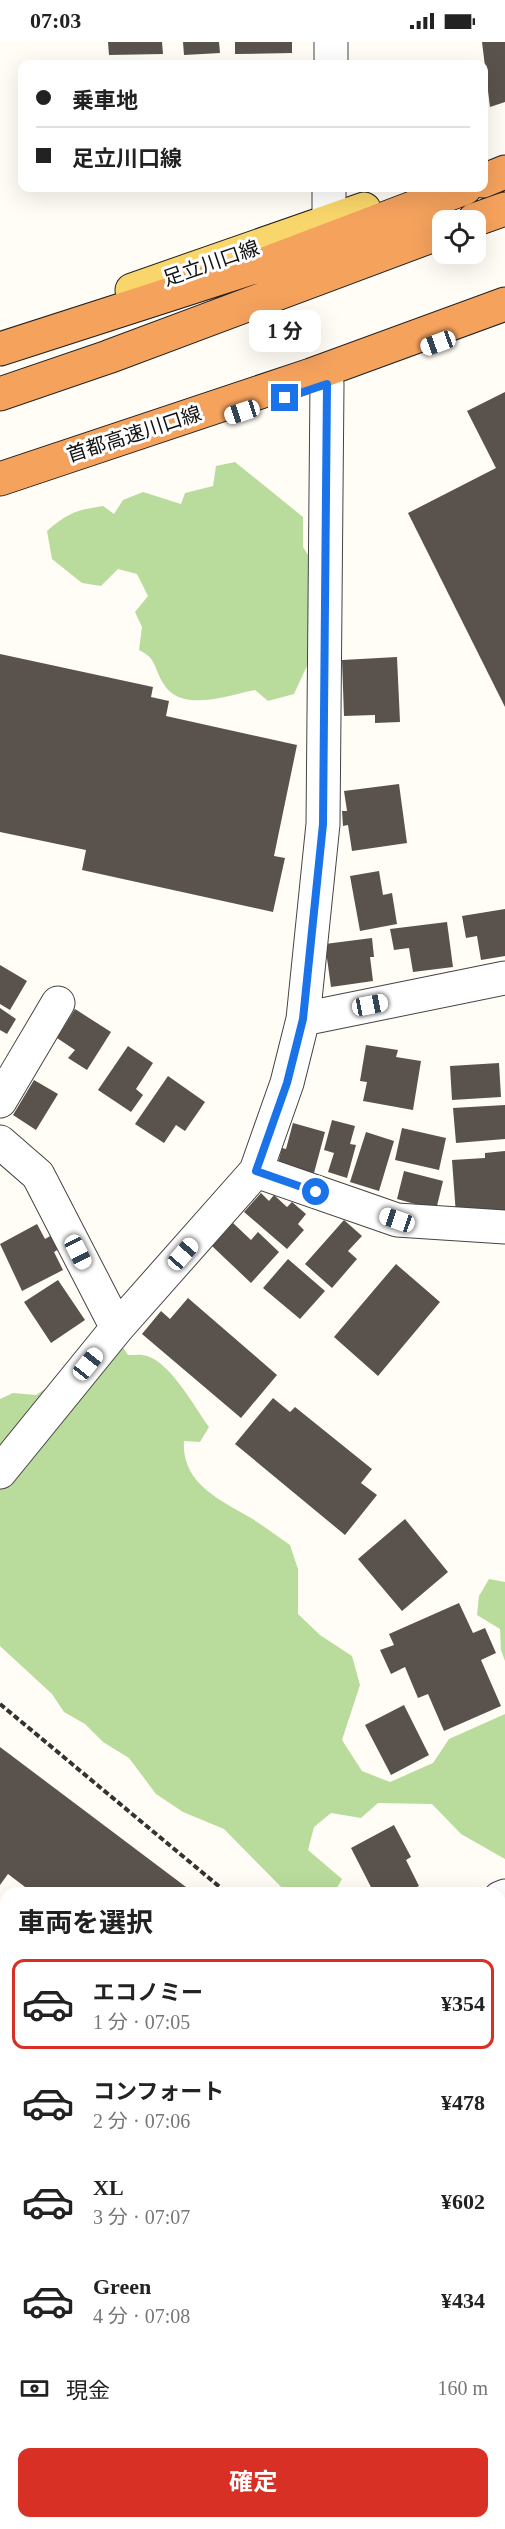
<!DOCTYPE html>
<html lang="ja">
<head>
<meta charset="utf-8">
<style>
	:root { --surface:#fff; --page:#f2f2f2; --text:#222; --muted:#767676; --line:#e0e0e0; --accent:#d93025 }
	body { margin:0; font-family:"Times New Roman","Noto Sans JP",serif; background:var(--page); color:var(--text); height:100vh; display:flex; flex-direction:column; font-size:22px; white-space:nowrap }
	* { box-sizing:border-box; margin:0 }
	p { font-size:20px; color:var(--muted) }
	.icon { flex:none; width:33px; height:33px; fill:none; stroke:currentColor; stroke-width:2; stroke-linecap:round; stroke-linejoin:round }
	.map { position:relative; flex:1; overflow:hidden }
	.drawer { position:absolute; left:0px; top:1845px; width:506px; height:642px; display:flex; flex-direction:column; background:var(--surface); border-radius:18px 18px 0 0; box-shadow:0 6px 24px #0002 }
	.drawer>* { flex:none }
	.top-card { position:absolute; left:18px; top:18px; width:470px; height:132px; border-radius:12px; box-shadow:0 6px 24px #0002; display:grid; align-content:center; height:132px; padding:0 18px; background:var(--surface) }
	.controls { position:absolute; left:432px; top:168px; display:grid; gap:12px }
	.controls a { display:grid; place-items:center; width:54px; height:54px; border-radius:12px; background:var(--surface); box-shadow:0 6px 24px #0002; font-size:30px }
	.end { position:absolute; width:27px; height:27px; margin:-14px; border:8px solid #1a73e8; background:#fff; box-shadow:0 0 0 3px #fff }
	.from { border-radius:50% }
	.bubble { position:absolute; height:42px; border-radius:12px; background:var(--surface); box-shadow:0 6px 24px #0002; font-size:20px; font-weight:700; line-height:42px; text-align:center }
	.car { position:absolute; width:18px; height:36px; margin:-18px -9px; border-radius:8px; box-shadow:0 0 4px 2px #0007; background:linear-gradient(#fff 24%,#345 0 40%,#fff 0 76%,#345 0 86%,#fff 0) }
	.top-card b { display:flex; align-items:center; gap:21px; height:57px; font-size:22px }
	.top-card b+b { border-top:2px solid var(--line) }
	.top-card i { width:15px; height:15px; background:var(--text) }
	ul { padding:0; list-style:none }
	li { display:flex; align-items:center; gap:18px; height:90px; margin:0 12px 9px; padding:0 6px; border:3px solid transparent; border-radius:12px }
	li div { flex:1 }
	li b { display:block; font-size:22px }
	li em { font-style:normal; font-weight:700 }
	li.active { border-color:var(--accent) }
	li>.icon { width:54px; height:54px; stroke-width:1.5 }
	h2 { padding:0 18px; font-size:27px; line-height:72px }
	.pay { display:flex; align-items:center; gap:15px; height:66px; padding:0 18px; font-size:22px }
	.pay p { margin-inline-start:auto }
	.action { display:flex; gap:12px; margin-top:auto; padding:12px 18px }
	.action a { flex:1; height:69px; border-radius:12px; background:var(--accent); color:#fff; font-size:24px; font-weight:700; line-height:69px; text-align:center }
	.status { display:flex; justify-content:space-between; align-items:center; height:42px; padding:0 30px; background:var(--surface); direction:ltr }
	.status svg { height:16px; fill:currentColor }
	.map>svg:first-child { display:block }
	.forest { fill:#b9dc9c }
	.building { fill:#5a524d }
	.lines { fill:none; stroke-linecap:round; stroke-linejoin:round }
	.minor-casing { stroke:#444; stroke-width:35 }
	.major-casing { stroke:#222; stroke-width:35 }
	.highway-casing { stroke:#222; stroke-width:35 }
	.path { stroke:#333; stroke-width:4; stroke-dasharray:6 3; stroke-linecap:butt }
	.minor { stroke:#fff; stroke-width:33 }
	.major { stroke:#f9d66b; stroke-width:33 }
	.highway { stroke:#f5a25d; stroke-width:33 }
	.route { stroke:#1a73e8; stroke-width:8 }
	.labels { text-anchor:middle; stroke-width:6; stroke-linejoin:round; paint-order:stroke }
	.street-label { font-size:20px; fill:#111; stroke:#fff }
</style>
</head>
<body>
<div class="status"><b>07:03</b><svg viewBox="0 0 49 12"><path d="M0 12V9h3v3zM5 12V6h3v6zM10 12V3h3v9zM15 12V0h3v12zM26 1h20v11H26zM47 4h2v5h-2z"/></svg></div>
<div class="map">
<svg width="505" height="2487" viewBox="0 0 505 2487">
	<rect width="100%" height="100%" fill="#fffdf5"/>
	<path class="forest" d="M235 420 303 475V505L313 521 318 600 294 652 268 659 255 648C229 653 180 672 163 641 153 624 157 617 139 608L142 585 135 570 148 554 137 532 118 527 101 544 82 541 52 517 47 489C68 471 76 468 103 464L114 472 123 458 143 450 181 462 185 451 213 444 216 424Z
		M118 1298 128 1313C134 1313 141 1312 147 1314 171 1321 195 1366 209 1385L200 1400 184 1399C181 1441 220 1458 251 1476 264 1484 277 1494 290 1503L298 1527V1572L320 1593 352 1614 360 1643 342 1698 362 1729 390 1740 433 1721 449 1697 505 1672V1817L461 1792 432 1762 378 1761 361 1776 331 1771 314 1785 308 1808 342 1837 334 1851H287L224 1787 183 1770 156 1752 129 1716 103 1700 85 1682 64 1670 52 1652 0 1604V1357L13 1351 36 1353Z
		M489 1537 505 1540V1619L501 1608 500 1587 477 1573 479 1554Z"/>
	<path class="building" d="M108 0H162L163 12 109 13Z
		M183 0H219L220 11 184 13Z
		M235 0H292V11L235 12Z
		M482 0H505V60L490 65Z
		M505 350V665L408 471 496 426 467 369Z
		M0 612 153 645 151 655 169 659 166 674 297 703 274 814 285 816 273 870 82 828 86 808 0 790Z
		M397 615 400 680 375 681V673L344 674 342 618Z
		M399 742 407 801 352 809 348 783 343 784 342 769H347L344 749Z
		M379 829 383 853 392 851 397 882 360 889 350 834Z
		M505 867V914L481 918 477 894 466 896 462 874Z
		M447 880 453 925 413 930 409 906 394 908 390 887Z
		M372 896 374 915H370L373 939 331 945 325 902Z
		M0 923 27 939 10 968 0 962Z
		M0 966 16 977 7 992 0 988Z
		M75 967 111 990 87 1028 68 1016 75 1008 57 996Z
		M366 1003 398 1008 396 1015 421 1019 413 1068 363 1059 367 1040 360 1039Z
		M128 1004 153 1021 136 1047 143 1053 131 1070 98 1048Z
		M499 1021 501 1055 452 1058 450 1024Z
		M168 1034 205 1060 185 1089 176 1083 164 1101 135 1082Z
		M34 1038 58 1052 36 1088 13 1073Z
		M505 1063V1097L456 1101 453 1066Z
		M332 1078 355 1084 350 1102 356 1103 347 1136 328 1130 334 1111 324 1108Z
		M293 1081 325 1090 314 1131 278 1121 282 1106 286 1107Z
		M402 1086 446 1096 439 1128 395 1118Z
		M366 1090 394 1099 379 1149 350 1140Z
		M505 1109V1169L456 1173 452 1118 485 1116V1111Z
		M404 1129 443 1139 436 1168 397 1157Z
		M261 1151 269 1159 274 1153 287 1165 292 1160 306 1172 298 1182 304 1188 287 1207 244 1170Z
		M344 1178 362 1194 348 1209 357 1217 332 1246 305 1222Z
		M233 1181 251 1198 258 1190 279 1210 251 1241 212 1204Z
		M37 1182 45 1197 52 1193 59 1207 54 1210 63 1228 22 1249 0 1202Z
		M288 1217 325 1249 300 1277 263 1246Z
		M396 1222 440 1260 378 1334 334 1295Z
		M58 1238 85 1278 51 1301 24 1260Z
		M188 1256 277 1333 241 1376 142 1292 161 1269 170 1277Z
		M273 1356 290 1370 295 1365 372 1427 361 1441 377 1453 345 1493 235 1402Z
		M405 1477 448 1530 402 1569 358 1517Z
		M459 1561 473 1591 485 1586 496 1611 481 1618 501 1664 444 1689 428 1652 418 1656 405 1625 391 1632 380 1608 394 1603 389 1592Z
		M404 1663 429 1713 391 1733 365 1683Z
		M0 1705 194 1851H33L8 1832 0 1843Z
		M394 1783 411 1815 406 1818 419 1844 404 1851H374L351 1806Z
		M505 1886V2040L500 2027V1888Z
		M4 2121 6 2123V2177L0 2172V2126Z
		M500 2182 505 2195V2213L500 2215Z
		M505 2257V2302L500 2304V2259Z
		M500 2470 505 2483 500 2485V2487H466L464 2481H500Z
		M145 2481H180L184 2487H149Z
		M190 2481H277L281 2487H194Z
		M335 2481H374L361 2487H338Z"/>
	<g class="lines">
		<g class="minor-casing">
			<path id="minor" d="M331 22V0
				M329 180V146
				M303 977 505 936
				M0 1059 58 961
				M0 1100 38 1133 117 1286
				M256 1129 397 1178 505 1185
				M0 1430 117 1286 256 1129 287 1041 303 977 323 782 327 342
				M500 1856 505 1854
				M0 2230 6 2224
				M0 2297 6 2305
				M135 2481 139 2487
				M448 2481 451 2487"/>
		</g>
		<g class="major-casing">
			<path id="major" d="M132 248 364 167"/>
		</g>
		<g class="highway-casing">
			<path id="highway" d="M483 139 505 130
				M474 178 505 167
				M0 307 270 220 465 146
				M0 352 108 315 442 190
				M0 437 311 333 505 262"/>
		</g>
		<path class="path" d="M0 1662 227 1851"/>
		<use href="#minor" class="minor"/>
		<use href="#major" class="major"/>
		<use href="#highway" class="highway"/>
	</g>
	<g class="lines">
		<path class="route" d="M285 356 327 342 323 782 303 977 287 1041 256 1129 316 1150"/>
	</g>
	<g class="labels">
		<g class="street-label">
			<text transform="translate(211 221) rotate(-19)" y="7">足立川口線</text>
			<text transform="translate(134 392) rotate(-18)" y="7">首都高速川口線</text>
		</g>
	</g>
</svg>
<div class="controls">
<a><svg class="icon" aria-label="locate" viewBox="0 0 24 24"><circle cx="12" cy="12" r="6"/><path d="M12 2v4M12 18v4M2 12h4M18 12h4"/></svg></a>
</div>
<i class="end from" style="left:316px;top:1150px"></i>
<i class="end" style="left:285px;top:356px"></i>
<div class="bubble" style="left:249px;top:268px;width:72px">1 分</div>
<i class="car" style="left:438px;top:301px;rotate:250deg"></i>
<i class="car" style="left:242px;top:370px;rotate:252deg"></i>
<i class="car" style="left:370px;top:963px;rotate:79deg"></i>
<i class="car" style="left:397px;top:1178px;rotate:289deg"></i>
<i class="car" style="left:78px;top:1210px;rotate:153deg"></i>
<i class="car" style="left:183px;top:1212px;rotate:41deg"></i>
<i class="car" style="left:88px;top:1322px;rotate:39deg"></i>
<div class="top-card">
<b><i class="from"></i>乗車地</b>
<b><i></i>足立川口線</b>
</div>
<section class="drawer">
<h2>車両を選択</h2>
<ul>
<li class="active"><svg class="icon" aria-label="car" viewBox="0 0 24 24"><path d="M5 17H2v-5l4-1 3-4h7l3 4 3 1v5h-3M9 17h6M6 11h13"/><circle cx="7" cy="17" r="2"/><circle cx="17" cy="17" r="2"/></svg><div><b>エコノミー</b><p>1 分 · 07:05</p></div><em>¥354</em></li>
<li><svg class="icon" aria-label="car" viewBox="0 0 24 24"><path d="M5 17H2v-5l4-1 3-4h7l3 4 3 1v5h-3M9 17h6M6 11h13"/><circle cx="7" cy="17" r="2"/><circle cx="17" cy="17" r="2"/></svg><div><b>コンフォート</b><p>2 分 · 07:06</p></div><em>¥478</em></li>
<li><svg class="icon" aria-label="car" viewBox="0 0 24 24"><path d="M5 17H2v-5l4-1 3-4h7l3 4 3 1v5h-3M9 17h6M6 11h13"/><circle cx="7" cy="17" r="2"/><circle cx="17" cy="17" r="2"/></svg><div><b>XL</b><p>3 分 · 07:07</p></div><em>¥602</em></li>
<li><svg class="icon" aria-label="car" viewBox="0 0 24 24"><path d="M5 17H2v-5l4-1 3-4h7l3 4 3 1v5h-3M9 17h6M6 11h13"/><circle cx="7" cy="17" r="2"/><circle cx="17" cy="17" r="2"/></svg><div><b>Green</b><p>4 分 · 07:08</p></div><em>¥434</em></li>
</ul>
<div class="pay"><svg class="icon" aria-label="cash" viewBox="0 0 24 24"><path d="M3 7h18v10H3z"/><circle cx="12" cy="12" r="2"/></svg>現金<p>160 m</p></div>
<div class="action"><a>確定</a></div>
</section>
</div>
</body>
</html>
